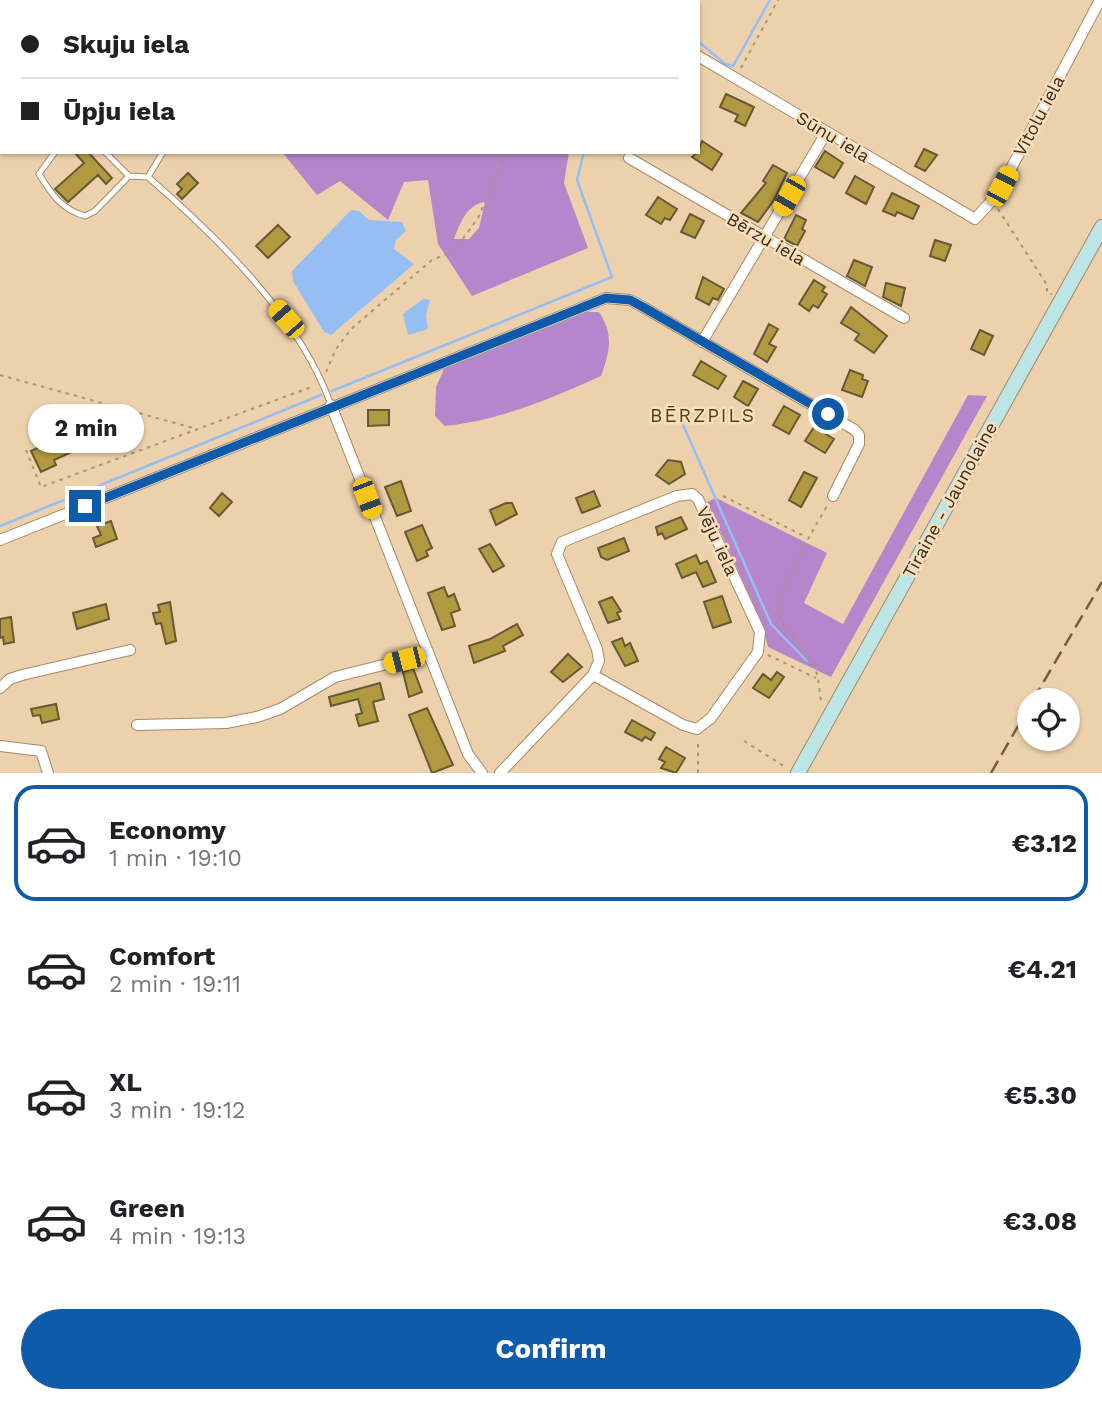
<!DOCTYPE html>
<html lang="en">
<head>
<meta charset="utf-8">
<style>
	:root { --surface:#fff; --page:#f6f6f6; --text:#202124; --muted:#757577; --line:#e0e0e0; --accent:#0f5aa9 }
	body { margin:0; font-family:"Work Sans",sans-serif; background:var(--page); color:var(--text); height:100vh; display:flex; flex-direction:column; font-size:26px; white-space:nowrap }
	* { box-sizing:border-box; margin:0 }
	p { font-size:23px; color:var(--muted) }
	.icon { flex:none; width:38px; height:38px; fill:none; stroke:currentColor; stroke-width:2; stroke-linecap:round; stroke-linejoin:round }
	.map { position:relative; height:773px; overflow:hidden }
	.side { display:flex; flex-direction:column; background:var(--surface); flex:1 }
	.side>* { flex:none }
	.top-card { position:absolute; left:0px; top:0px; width:700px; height:154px; box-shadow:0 2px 5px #0004; display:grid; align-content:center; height:154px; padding:0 21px; background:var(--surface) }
	.fabs { position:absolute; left:1017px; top:688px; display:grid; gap:14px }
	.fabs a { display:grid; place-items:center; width:63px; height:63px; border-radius:50%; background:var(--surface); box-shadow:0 2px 5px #0004; font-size:35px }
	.end { position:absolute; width:32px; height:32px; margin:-16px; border:9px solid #0f5aa9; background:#fff; box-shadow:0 0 0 4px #fff }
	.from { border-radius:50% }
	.bubble { position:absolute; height:49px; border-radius:24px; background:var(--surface); box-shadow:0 2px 5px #0004; font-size:23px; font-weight:700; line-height:49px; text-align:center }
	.car { position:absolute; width:21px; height:42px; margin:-21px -10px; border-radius:9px; box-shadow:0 0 5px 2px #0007; background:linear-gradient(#f5c518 24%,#345 0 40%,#f5c518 0 76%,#345 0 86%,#f5c518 0) }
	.top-card b { display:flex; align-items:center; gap:24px; height:66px; font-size:26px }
	.top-card b+b { border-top:2px solid var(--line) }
	.top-card i { width:18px; height:18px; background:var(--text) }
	ul { padding:12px 0 0; list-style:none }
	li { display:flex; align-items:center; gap:21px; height:116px; margin:0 14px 10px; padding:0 7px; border:4px solid transparent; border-radius:21px }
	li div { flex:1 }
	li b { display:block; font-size:26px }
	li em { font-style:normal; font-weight:700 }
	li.on { border-color:var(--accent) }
	li>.icon { width:63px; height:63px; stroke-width:1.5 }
	.cta { display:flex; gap:14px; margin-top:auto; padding:14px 21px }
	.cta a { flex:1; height:80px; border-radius:42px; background:var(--accent); color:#fff; font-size:28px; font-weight:700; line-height:80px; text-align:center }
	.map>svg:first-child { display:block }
	.forest { fill:#b586cb; fill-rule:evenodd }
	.water { fill:#94bef4 }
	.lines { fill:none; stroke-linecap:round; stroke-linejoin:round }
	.stream { stroke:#94bef4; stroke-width:2.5 }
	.building { fill:#b09941; stroke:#645a34; stroke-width:2 }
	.lane-casing { stroke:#a48b68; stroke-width:7 }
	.street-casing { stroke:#a48b68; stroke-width:12 }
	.secondary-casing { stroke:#a48b68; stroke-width:16 }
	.path { stroke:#ab9579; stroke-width:2; stroke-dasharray:3.5 5; stroke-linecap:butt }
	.lane { stroke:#fff; stroke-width:5 }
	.street { stroke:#fff; stroke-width:10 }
	.secondary { stroke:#bce6e6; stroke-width:14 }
	.rail { stroke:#6d5d49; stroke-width:2.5; stroke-dasharray:14 7; stroke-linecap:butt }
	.route { stroke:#0f5aa9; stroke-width:9 }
	.labels { text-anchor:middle; stroke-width:5; stroke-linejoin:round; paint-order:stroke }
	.street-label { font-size:18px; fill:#372c1e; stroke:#fadeba }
	.neighbourhood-label { font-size:19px; letter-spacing:2px; fill:#523c1b; stroke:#fadeba }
</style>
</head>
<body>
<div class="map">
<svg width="1102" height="773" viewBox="0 0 1102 773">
	<rect width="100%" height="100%" fill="#edd1ad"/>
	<path class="forest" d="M307 0H594L309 2Z
		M282 152H569L564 183 588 248 472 296 438 244 428 180 404 182 388 220 340 181 317 195ZM485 202 479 228 469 239H454C459 225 467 204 485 202Z
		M587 312H599C614 335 610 351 601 376 550 399 501 420 445 426L435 416 436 387 444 369Z
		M968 395 987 396 831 677 768 647 761 621 707 502 716 498 827 553 804 603 843 624Z"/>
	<path class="water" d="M351 210 359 211 369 220 402 222 406 231 396 240 394 249 414 264 331 335 324 332 293 281 292 271Z
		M423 299 430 300 426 315 428 329 408 335 403 314Z"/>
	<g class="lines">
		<path class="stream" d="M612 0 615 2
			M605 2V0
			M698 41 725 64 733 66 770 0
			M332 391 612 277 577 180 584 152
			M680 418 771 624 807 661
			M0 526 321 395"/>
	</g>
	<path class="building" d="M726 94 754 107 745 126 735 121 738 115 720 107Z
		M702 141 722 154 712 170 692 157 698 152Z
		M924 149 937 155 925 171 915 166Z
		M825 151 843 163 834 178 815 167Z
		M74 152H88L112 178 106 184 98 175 68 202 55 189 84 163Z
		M773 165 787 173 774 200 758 222 741 213 766 183 763 181Z
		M188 173 198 183 182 199 177 194 182 189 177 184Z
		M855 176 874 187 866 204 846 193Z
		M892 193 919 206 913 219 897 212 895 216 883 211Z
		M658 197 677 209 670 220 665 218 661 224 646 215Z
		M690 214 704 221 695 238 681 232Z
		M796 215 806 220 802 229 805 231 797 246 784 239Z
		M278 225 290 237 268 258 256 246Z
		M935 240 951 245 945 261 930 256Z
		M854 260 872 267 865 286 847 276Z
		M703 277 724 289 718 300 713 298 709 305 696 298Z
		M814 280 825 287 822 291 827 294 818 308 813 305 809 311 799 304Z
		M886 283 905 288 901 306 883 297Z
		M851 307 887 336 874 353 855 340 859 334 841 323Z
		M769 324 778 329 769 344 776 347 767 362 754 354Z
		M980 330 993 336 984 355 971 349Z
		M701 361 726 376 718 389 693 375Z
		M850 370 863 375 862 379 868 381 862 397 842 390Z
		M743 381 758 389 748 406 734 397Z
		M784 406 800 415 789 434 773 425Z
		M88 407 102 438 54 460 56 465 41 472 31 451 82 427 75 413Z
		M368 410H389V425L368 426Z
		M814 427 834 439 825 453 805 441Z
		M668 460 681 462 685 474 669 484 656 475Z
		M804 472 817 478 801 507 789 500Z
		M401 481 411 511 397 516 385 487Z
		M594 491 600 506 582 513 576 498Z
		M222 493 232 502 219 516 210 508Z
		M506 503H512L517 514 496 525 490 510Z
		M681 517 687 529 665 539 662 533 658 535 656 527Z
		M111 521 117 539 96 547 93 538 101 535 97 526Z
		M422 525 432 548 426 551 428 556 417 561 405 532Z
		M624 538 629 551 607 560 601 557 598 548Z
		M490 544 504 566 493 572 479 549Z
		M696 555 700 564 707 561 716 582 703 587 696 572 682 578 676 564Z
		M444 587 448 597 454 594 460 610 451 613 455 626 442 630 428 593Z
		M722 596 731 622 713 628 704 602Z
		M612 597 621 611 617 613 620 619 608 623 599 602Z
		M170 602 176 641 166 644 161 623 156 624 153 613 160 612 158 605Z
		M106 604 109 619 77 629 73 613Z
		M11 617 14 642 4 644 3 637 0 638V619Z
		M517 624 523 635 503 646 505 651 474 663 469 646 490 639Z
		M622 638 625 646 630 643 638 661 625 666 612 642Z
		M568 654 582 667 563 682 551 672Z
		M413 668 422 692 409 697 403 672Z
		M777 672 784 677 769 698 753 688 763 674 771 680Z
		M380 683 384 699 373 702 378 721 359 726 356 715 362 713 358 699 331 706 329 697Z
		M56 704 59 719 42 723 40 715 33 716 31 709Z
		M427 708 453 765 432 773 409 715Z
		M632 720 655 733 651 740 645 737 642 741 625 732Z
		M666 747 685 758 676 773 661 768 665 762 659 759Z"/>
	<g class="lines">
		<g class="lane-casing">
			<path id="lane" d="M222 0 223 2
				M55 152 39 174C52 195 61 209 85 216L95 211 129 176
				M105 152 129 176 148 177
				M163 152 148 177C218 238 300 317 331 405"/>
		</g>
		<g class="street-casing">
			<path id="street" d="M698 56 975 219 997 195 1100 0
				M629 158 904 318
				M702 342 826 133
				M331 405 468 754 482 773
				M0 540 606 298 630 300 643 307 855 430 859 435V444L833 496
				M0 688 10 679 22 675 130 650
				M137 725 226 723 257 717 280 709 335 677 427 654
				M0 746 41 751 48 773
				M500 773 593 675 599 661 597 649 557 554 562 542 677 496 692 494 698 499 760 632 758 652 711 718 697 729 683 725 593 675"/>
		</g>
		<g class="secondary-casing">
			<path id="secondary" d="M798 773 1102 227"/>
		</g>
		<path class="path" d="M540 0V2
			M741 68 778 0
			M998 209 1047 285V293L1052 294
			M326 372 336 349 351 329 432 260 454 251 478 218 507 152
			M0 375 197 429
			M26 450 41 487 314 386
			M723 496 806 537
			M768 655 816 678
			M821 700C819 690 819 678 815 668 808 648 784 634 779 614 774 595 816 525 827 506
			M744 741 787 768
			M698 773V739"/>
		<use href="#lane" class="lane"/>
		<use href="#street" class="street"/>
		<use href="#secondary" class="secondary"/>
		<path class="rail" d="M1033 700 1102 582
			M991 773 1029 707"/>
	</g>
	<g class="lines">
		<path class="route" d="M85 506 606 298 630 300 643 307 828 414"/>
	</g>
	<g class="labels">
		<g class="street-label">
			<text transform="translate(1039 116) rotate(-62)" y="6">Vītolu iela</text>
			<text transform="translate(833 137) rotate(31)" y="6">Sūnu iela</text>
			<text transform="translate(766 239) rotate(30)" y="6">Bērzu iela</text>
			<text transform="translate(950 500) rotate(-61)" y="6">Tīraine - Jaunolaine</text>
			<text transform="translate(717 541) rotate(65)" y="6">Vēju iela</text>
		</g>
		<g class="neighbourhood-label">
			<text x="703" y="422">BĒRZPILS</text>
		</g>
	</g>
</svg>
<div class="fabs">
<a><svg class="icon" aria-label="locate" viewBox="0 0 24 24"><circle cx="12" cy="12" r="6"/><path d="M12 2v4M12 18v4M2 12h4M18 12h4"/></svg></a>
</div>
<i class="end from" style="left:828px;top:414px"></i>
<i class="end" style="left:85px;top:506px"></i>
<div class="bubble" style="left:28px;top:404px;width:116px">2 min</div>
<i class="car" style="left:1002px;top:186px;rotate:28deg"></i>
<i class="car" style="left:789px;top:196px;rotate:210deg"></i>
<i class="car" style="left:286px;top:319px;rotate:319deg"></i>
<i class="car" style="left:367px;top:498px;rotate:159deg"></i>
<i class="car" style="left:404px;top:660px;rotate:256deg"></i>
<div class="top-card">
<b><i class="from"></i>Skuju iela</b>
<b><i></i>Ūpju iela</b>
</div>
</div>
<section class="side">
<ul>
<li class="on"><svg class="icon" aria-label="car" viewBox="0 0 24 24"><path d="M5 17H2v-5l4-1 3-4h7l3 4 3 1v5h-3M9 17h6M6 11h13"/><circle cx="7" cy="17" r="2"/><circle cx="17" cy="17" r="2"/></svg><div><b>Economy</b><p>1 min · 19:10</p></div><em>€3.12</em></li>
<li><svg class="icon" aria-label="car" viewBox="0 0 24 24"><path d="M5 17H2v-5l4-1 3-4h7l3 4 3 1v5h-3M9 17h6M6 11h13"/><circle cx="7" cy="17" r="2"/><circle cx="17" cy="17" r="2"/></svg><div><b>Comfort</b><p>2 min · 19:11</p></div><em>€4.21</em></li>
<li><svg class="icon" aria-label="car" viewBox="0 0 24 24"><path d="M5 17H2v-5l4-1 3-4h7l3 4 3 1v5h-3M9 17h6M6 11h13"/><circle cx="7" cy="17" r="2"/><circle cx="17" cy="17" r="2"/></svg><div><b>XL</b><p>3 min · 19:12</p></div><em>€5.30</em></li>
<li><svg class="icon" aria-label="car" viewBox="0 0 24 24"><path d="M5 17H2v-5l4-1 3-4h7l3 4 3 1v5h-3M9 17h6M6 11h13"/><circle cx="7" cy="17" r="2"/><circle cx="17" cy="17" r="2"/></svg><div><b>Green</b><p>4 min · 19:13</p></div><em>€3.08</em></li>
</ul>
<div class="cta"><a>Confirm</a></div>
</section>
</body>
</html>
